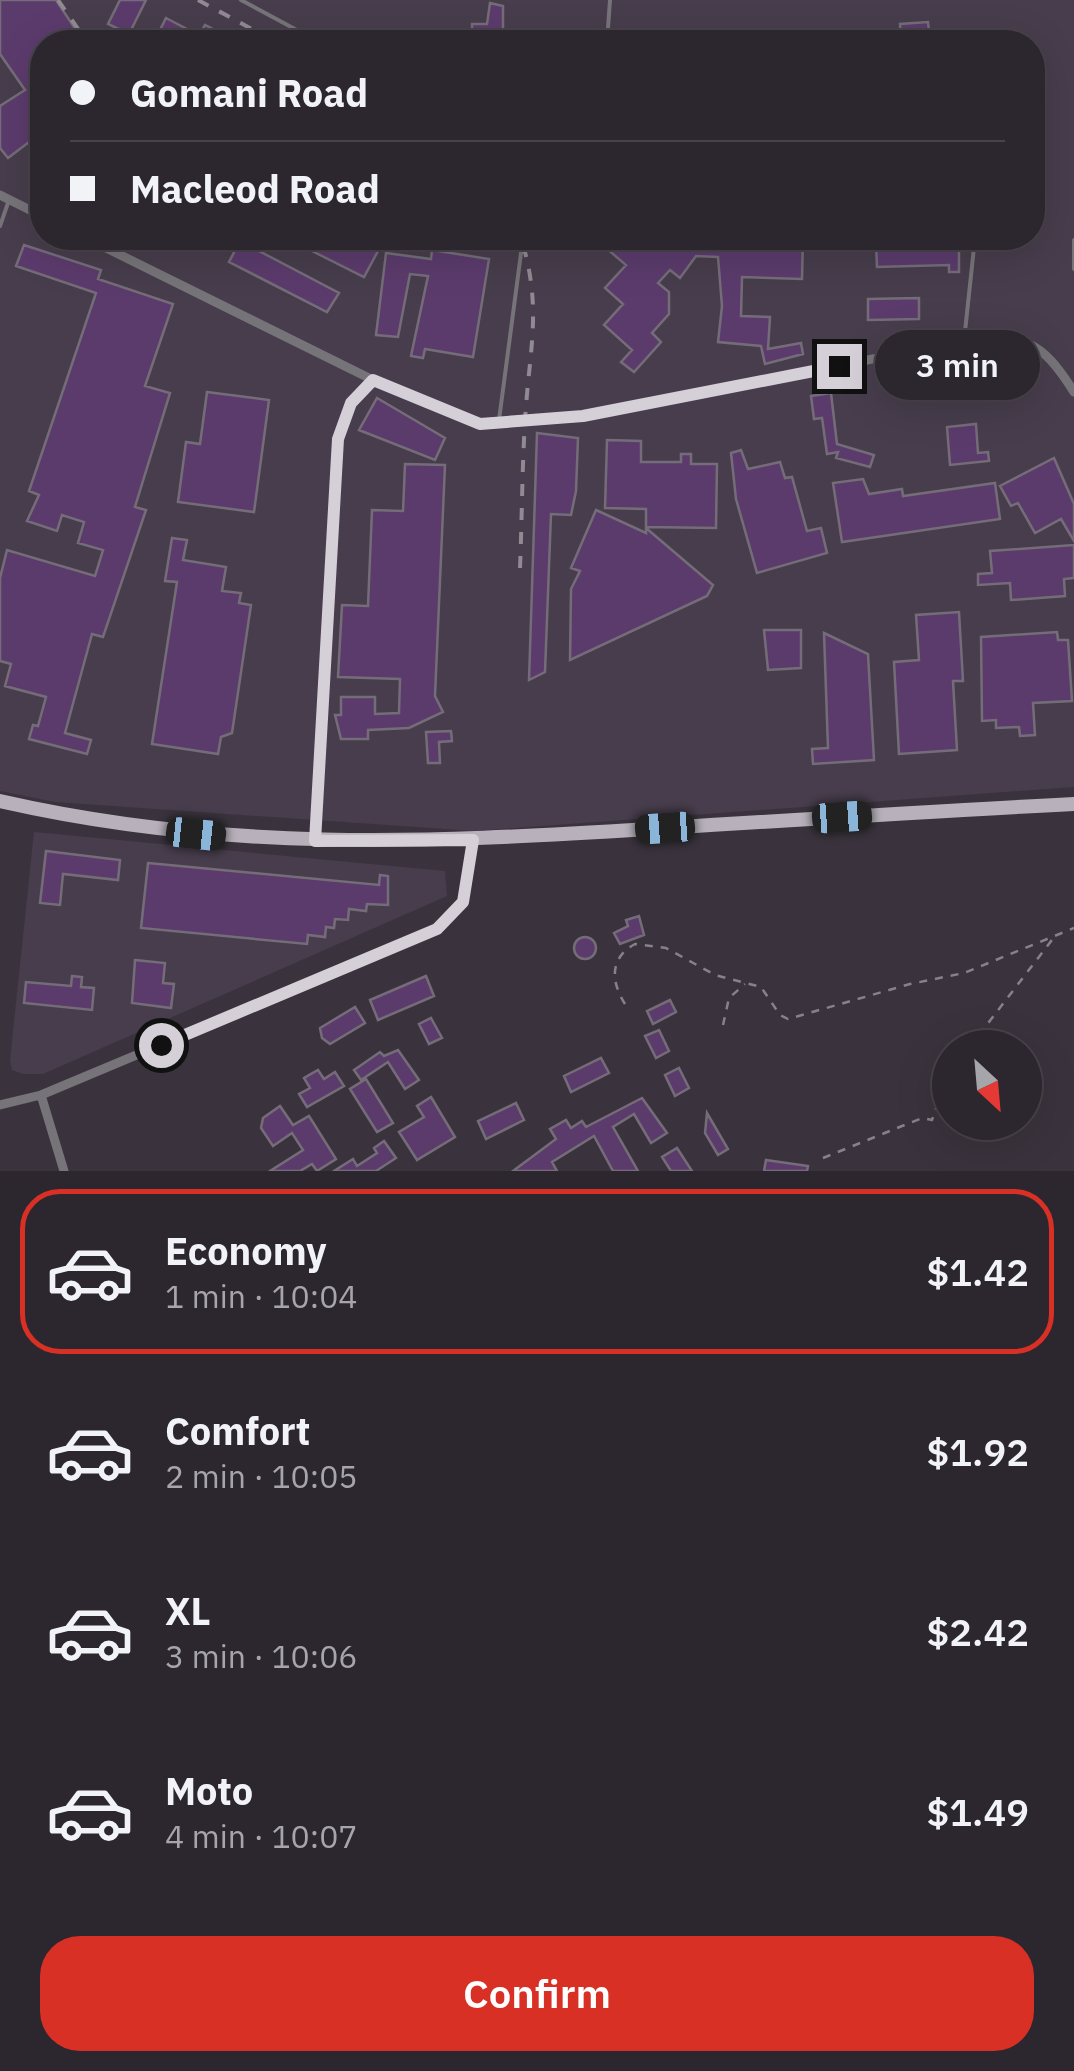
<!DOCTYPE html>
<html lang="en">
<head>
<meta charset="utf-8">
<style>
	:root { --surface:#2c262e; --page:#38323a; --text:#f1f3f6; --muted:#a6a5aa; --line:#48434a; --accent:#d93025 }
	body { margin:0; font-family:"IBM Plex Sans",sans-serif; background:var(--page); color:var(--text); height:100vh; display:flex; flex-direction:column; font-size:38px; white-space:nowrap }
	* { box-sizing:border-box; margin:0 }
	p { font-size:32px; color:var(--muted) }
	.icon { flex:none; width:55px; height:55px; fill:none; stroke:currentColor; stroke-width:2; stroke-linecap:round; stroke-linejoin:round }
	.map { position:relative; height:1171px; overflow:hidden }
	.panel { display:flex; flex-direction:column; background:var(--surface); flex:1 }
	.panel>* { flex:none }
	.hud { position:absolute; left:30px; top:30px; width:1015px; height:220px; border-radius:40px; box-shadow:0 10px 40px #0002,0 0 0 2px var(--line); display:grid; align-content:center; height:220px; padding:0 40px; background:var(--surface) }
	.needle { width:65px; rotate:154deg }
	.buttons { position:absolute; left:932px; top:1030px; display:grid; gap:20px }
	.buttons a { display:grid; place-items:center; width:110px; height:110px; border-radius:50%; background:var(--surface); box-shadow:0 10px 40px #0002,0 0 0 2px var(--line); font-size:50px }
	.end { position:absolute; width:45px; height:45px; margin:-22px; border:12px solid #d5d0d7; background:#111; box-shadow:0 0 0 5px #111 }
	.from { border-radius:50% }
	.bubble { position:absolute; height:70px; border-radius:35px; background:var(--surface); box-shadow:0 10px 40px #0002,0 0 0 2px var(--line); font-size:32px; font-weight:600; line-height:70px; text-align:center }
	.car { position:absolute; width:30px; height:60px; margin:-30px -15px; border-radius:12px; box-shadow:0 0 8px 2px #0007; background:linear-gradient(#222 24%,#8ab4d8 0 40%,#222 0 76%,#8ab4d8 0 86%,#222 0) }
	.hud b { display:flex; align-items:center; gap:35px; height:95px; font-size:38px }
	.hud b+b { border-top:2px solid var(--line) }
	.hud i { width:25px; height:25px; background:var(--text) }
	ul { padding:18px 0 0; list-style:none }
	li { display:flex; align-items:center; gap:30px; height:165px; margin:0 20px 15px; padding:0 20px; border:5px solid transparent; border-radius:40px }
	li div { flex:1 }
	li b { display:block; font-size:38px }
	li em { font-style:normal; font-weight:600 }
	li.current { border-color:var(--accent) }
	li>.icon { width:90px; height:90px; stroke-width:1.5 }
	.button { display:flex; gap:20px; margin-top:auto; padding:20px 40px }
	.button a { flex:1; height:115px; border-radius:40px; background:var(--accent); color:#fff; font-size:40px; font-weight:600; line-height:115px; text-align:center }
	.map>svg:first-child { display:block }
	.built { fill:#473d4c; fill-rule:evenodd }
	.building { fill:#5b3b6c; stroke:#746d78; stroke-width:2.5 }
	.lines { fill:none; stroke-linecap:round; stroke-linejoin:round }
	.path { stroke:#878189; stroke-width:2.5; stroke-dasharray:8 8; stroke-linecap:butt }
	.lane { stroke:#777479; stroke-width:4 }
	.street { stroke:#777479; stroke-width:9 }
	.primary { stroke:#b8b1bc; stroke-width:14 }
	.rail { stroke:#908a92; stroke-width:4; stroke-dasharray:12 12; stroke-linecap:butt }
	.route { stroke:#d5d0d7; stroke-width:12 }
</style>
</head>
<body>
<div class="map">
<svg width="1074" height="1171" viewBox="0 0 1074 1171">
	<rect width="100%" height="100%" fill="#3a333d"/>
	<path class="built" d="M0 0H1074V787L474 831 55 802 0 791ZM42 42H1032V238H42Z
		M34 832 445 871 447 896 43 1074H23L12 1070 10 1060Z"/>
	<path class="building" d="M0 0H56L84 42H42L39 64 42 114 33 121 41 133 8 158 0 148V106L25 90 0 54Z
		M120 0H146L129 34 108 24Z
		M490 3 503 6V41H472V24H487Z
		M166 18 189 30 201 32 205 25 238 42H154Z
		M928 22 929 31 916 32V42H901L900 24Z
		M286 238H385L364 277Z
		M615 238H803L802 279 742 277 741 316 770 317 768 349 801 343 803 354 765 364 761 346 718 342 722 306 718 257 696 256 680 278 670 270 658 283 669 292V314L652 333 661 342 634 372 621 362 632 350 604 325 623 304 605 288 626 265 606 248Z
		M240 241 339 293 327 312 229 262Z
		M940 241 959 243V272H949V265L877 267 876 243Z
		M24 245 101 270 98 279 173 304 145 386 170 393 135 507 146 510 103 637 92 634 65 733 91 740 87 754 29 739 33 725 38 726 46 697 5 686 11 664 0 661V578L7 550 95 576 103 550 78 543 84 522 62 515 57 531 27 521 39 495 29 491 96 293 16 266Z
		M432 250 489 259 473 357 425 349 423 358 411 356 428 276 410 274 398 337 376 335 386 253 431 259Z
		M919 298V319L868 320V299Z
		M207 392 269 400 254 512 178 502 186 442 200 444Z
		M831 393 837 444 874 455 870 467 836 458 838 452 827 454 822 418 814 419 811 396Z
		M377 398 445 438 435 460 359 430Z
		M976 424 978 453 988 452 989 461 950 465 947 427Z
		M537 433 578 438 576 491 571 515 551 514 545 672 529 680Z
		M607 440 641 441V462H681V454H691V464H717L716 528 646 527V509L605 508Z
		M741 450 748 469 780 462 785 478 792 477 807 531 821 528 827 553 757 573 736 499 731 453Z
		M1054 458 1074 504V541L1061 519 1035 533 1018 503 1011 506 1000 486Z
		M405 464 445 465 435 696 443 712 409 728 368 730V739H341L335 715H341V697H375V714L399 713 400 679 338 677 342 605 368 606 372 510 403 511Z
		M863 479 869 494 902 489 903 496 995 483 1000 519 842 542 833 483Z
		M596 510 646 533V528L713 585 707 596 570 660 571 589 580 571 571 568Z
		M172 538 187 540 183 560 226 567 222 591 241 593 239 603 251 605 232 733 221 737 218 754 152 744 177 582 165 581Z
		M1074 545V578L1064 579 1065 596 1011 600 1010 583 978 585V574L992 573 990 551Z
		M959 612 963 681H953L957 750 899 754 894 662 919 660 916 615Z
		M764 630H801V668L768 670Z
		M1057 632 1058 640H1068L1072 701 1033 703 1035 735 1020 736 1019 727 996 728V720L982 721 981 637Z
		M824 633 868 654 874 760 813 764 812 749 828 748Z
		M451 731 452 741 439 742 440 763H428L426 732Z
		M46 851 120 860 118 880 63 874 60 905 40 903Z
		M148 863 379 885 380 875 388 876V905L367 904 366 911 349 909 348 920 335 919 334 928 326 927 325 937 308 935 307 944 141 928Z
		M639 916 644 935 620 944 614 933 628 926 626 920Z
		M574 948a11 11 0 1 1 22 0a11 11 0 1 1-22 0Z
		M135 960 165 963 163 983 174 984 171 1008 132 1003Z
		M72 976 82 977 81 987 94 988 92 1010 24 1003 26 982 71 986Z
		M426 976 434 996 378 1020 370 1000Z
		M670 1000 676 1012 653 1024 647 1011Z
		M355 1007 365 1023 330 1044 322 1038 320 1028Z
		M431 1018 442 1038 429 1044 419 1024Z
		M659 1030 669 1051 656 1058 645 1036Z
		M398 1050 419 1080 405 1089 388 1062 361 1080 354 1070 380 1052 384 1056Z
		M601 1058 609 1073 571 1092 564 1076Z
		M679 1068 689 1088 675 1096 665 1075Z
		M318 1070 324 1079 335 1072 344 1086 307 1107 299 1094 310 1088 304 1078Z
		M366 1079 393 1123 377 1132 350 1089Z
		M431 1097 455 1137 417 1160 399 1132 424 1117 417 1106Z
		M642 1098 667 1133 651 1143 634 1114 613 1127 638 1171H613L594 1136 552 1162 557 1171H513L556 1139 550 1129 566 1120 571 1128 582 1121 586 1127Z
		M516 1103 524 1120 486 1139 478 1121Z
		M280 1106 293 1125 309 1116 336 1159 317 1171 312 1164 300 1171H270L303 1150 292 1133 273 1146 261 1128 263 1118Z
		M707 1113 728 1149 718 1155 705 1133Z
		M384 1141 396 1158 376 1171H334L353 1159 357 1166 377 1153 374 1148Z
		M677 1148 692 1171H671L662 1157Z
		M766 1160 808 1166 807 1171H764Z"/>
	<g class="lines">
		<path class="path" d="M625 1004C611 982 609 958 635 944L666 948 715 975 761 987 780 1015 788 1019 910 984 964 973 1074 928
			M723 1025 729 998 745 984
			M969 1048 1055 936
			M823 1158 922 1118 932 1120 950 1069"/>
		<path class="lane" d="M241 0 319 42
			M607 42 610 0
			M0 226 9 200
			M1074 240V269
			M964 341 975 238
			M499 420 523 238
			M316 834 338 439 351 403 373 380"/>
		<path class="street" d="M0 195 42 216
			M86 238 373 380 480 423 583 416 964 341C1026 335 1040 339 1074 392
			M41 1095 64 1171
			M0 1105 41 1095 437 929 463 903 473 840"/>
		<path class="primary" d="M0 801C224 852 423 843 649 829 791 820 932 811 1074 804"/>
		<path class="rail" d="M58 0 87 42
			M198 0 276 42
			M520 568C522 519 522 470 525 421 529 349 543 309 521 238"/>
	</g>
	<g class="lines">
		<path class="route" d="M161 1045 437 929 463 902 473 840 315 841 338 439 351 403 373 380 480 424 583 416 839 366"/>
	</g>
</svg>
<div class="buttons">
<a><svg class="needle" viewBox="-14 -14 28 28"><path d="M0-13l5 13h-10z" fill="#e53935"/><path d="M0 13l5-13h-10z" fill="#a6a5aa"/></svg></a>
</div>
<i class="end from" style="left:161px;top:1045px"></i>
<i class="end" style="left:839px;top:366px"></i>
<div class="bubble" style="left:875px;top:330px;width:165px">3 min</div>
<i class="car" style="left:842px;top:817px;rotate:86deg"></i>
<i class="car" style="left:665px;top:828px;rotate:266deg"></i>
<i class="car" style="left:196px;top:834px;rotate:96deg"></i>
<div class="hud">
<b><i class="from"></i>Gomani Road</b>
<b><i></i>Macleod Road</b>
</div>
</div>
<section class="panel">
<ul>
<li class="current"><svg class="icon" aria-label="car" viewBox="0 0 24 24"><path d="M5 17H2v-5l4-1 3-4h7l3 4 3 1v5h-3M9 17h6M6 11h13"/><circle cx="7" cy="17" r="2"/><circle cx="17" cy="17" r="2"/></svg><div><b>Economy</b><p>1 min · 10:04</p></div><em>$1.42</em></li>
<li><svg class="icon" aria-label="car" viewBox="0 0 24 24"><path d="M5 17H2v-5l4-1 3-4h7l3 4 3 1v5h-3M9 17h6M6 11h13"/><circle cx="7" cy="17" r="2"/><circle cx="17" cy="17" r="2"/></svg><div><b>Comfort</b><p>2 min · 10:05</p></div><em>$1.92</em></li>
<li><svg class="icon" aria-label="car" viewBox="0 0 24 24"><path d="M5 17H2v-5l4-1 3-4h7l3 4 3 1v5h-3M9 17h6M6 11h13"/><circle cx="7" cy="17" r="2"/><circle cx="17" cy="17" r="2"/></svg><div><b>XL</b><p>3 min · 10:06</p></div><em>$2.42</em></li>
<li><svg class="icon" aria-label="car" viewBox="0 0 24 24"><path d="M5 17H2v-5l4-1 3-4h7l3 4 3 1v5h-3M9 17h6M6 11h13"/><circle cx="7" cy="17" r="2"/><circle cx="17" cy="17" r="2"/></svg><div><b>Moto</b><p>4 min · 10:07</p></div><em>$1.49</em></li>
</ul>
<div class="button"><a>Confirm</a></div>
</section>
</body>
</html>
